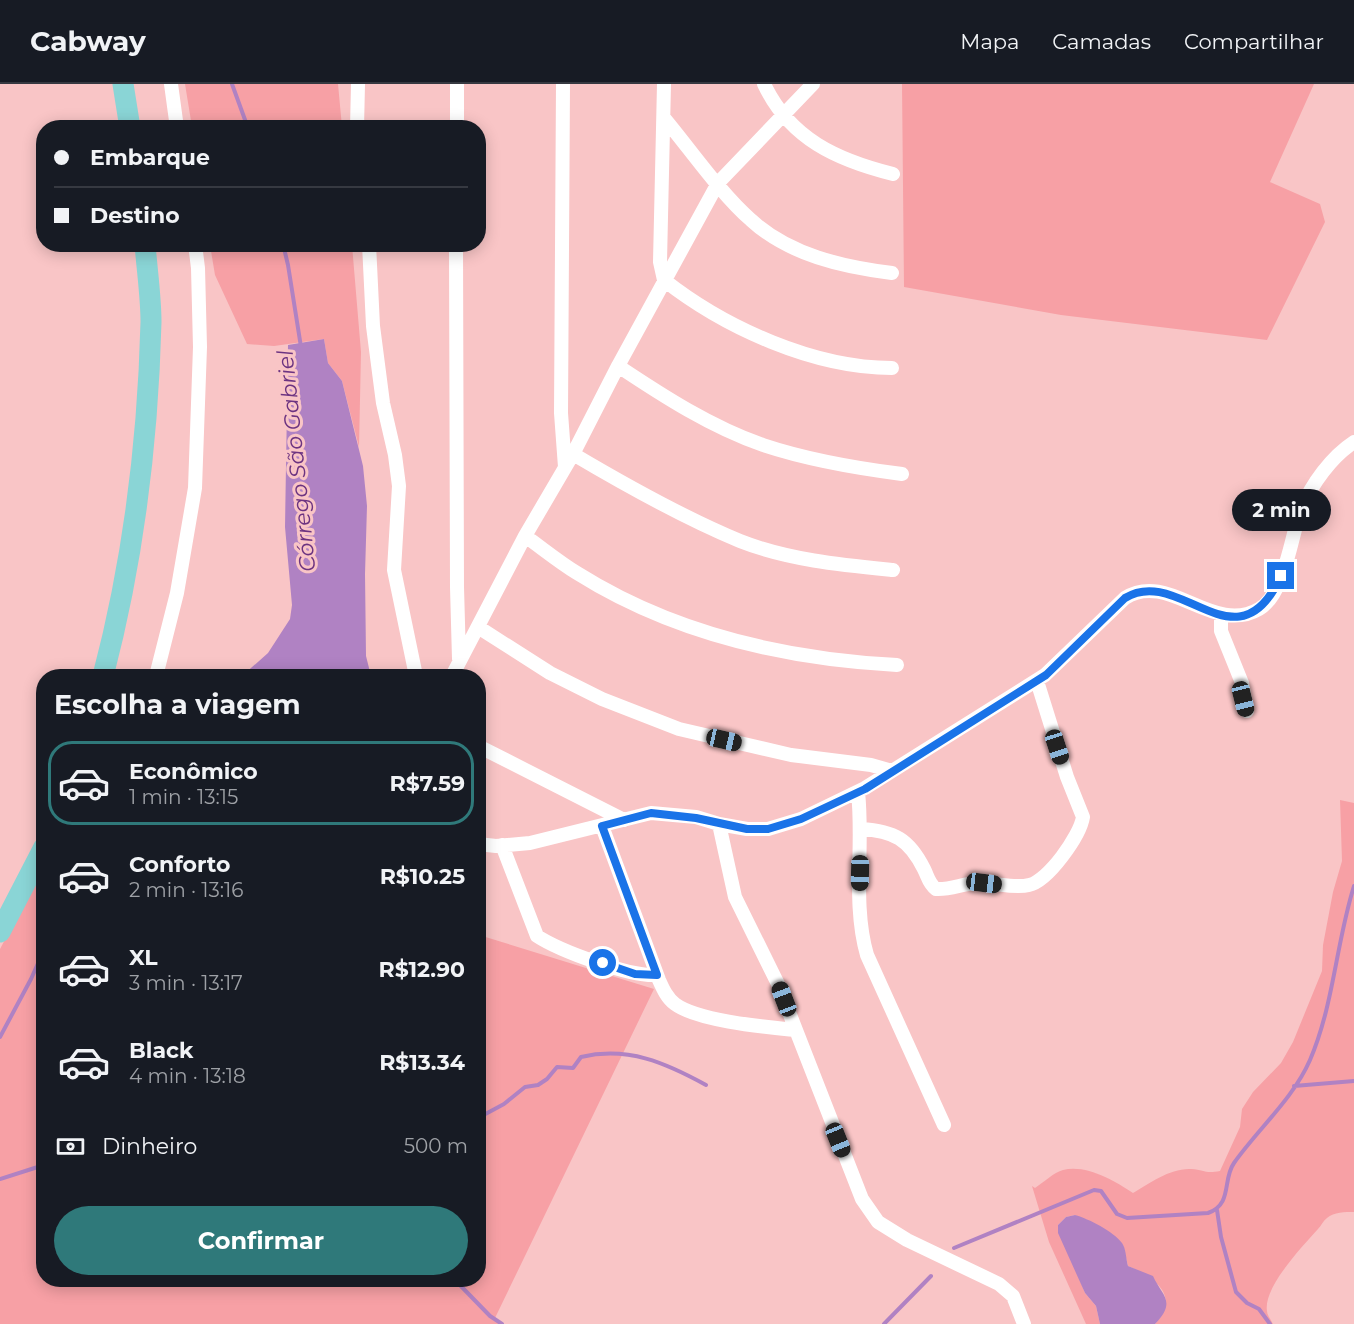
<!DOCTYPE html>
<html lang="pt">
<head>
<meta charset="utf-8">
<style>
	:root { --surface:#171b24; --page:#242831; --text:#f1f3f6; --muted:#9ea1a6; --line:#363941; --accent:#2f797a }
	body { margin:0; font-family:Montserrat,sans-serif; background:var(--page); color:var(--text); height:100vh; display:flex; flex-direction:column; font-size:22px; white-space:nowrap }
	* { box-sizing:border-box; margin:0 }
	p { font-size:20px; color:var(--muted) }
	.icon { flex:none; width:33px; height:33px; fill:none; stroke:currentColor; stroke-width:2; stroke-linecap:round; stroke-linejoin:round }
	.map { position:relative; flex:1; overflow:hidden }
	.drawer { position:absolute; left:36px; top:585px; width:450px; height:618px; display:flex; flex-direction:column; background:var(--surface); border-radius:24px; box-shadow:0 3px 15px #0003 }
	.drawer>* { flex:none }
	.guide { position:absolute; left:36px; top:36px; width:450px; height:132px; border-radius:24px; box-shadow:0 3px 15px #0003; display:grid; align-content:center; height:132px; padding:0 18px; background:var(--surface) }
	.end { position:absolute; width:27px; height:27px; margin:-14px; border:8px solid #1a73e8; background:#fff; box-shadow:0 0 0 3px #fff }
	.from { border-radius:50% }
	.bubble { position:absolute; height:42px; border-radius:21px; background:var(--surface); box-shadow:0 3px 15px #0003; font-size:20px; font-weight:700; line-height:42px; text-align:center }
	.car { position:absolute; width:18px; height:36px; margin:-18px -9px; border-radius:8px; box-shadow:0 0 4px 2px #0007; background:linear-gradient(#222 24%,#8ab4d8 0 40%,#222 0 76%,#8ab4d8 0 86%,#222 0) }
	.guide b { display:flex; align-items:center; gap:21px; height:57px; font-size:22px }
	.guide b+b { border-top:2px solid var(--line) }
	.guide i { width:15px; height:15px; background:var(--text) }
	ul { padding:0; list-style:none }
	li { display:flex; align-items:center; gap:18px; height:84px; margin:0 12px 9px; padding:0 6px; border:3px solid transparent; border-radius:24px }
	li div { flex:1 }
	li b { display:block; font-size:22px }
	li em { font-style:normal; font-weight:700 }
	li.active { border-color:var(--accent) }
	li>.icon { width:54px; height:54px; stroke-width:1.5 }
	h2 { padding:0 18px; font-size:27px; line-height:72px }
	.pay { display:flex; align-items:center; gap:15px; height:66px; padding:0 18px; font-size:22px }
	.pay p { margin-inline-start:auto }
	.action { display:flex; gap:12px; margin-top:auto; padding:12px 18px }
	.action a { flex:1; height:69px; border-radius:36px; background:var(--accent); color:#fff; font-size:24px; font-weight:700; line-height:69px; text-align:center }
	header { display:flex; align-items:center; gap:36px; box-sizing:border-box; height:84px; padding:0 30px; background:var(--surface); border-bottom:2px solid var(--line) }
	header strong { font-size:28px }
	nav { display:flex; gap:33px; margin-inline-start:auto; font-size:21px }
	.map>svg:first-child { display:block }
	.green { fill:#f7a0a5 }
	.water { fill:#b082c3 }
	.lines { fill:none; stroke-linecap:round; stroke-linejoin:round }
	.stream { stroke:#b082c3; stroke-width:4 }
	.street { stroke:#fff; stroke-width:14 }
	.primary { stroke:#8ad5d6; stroke-width:21 }
	.route { stroke:#1a73e8; stroke-width:8 }
	.labels { text-anchor:middle; stroke-width:6; stroke-linejoin:round; paint-order:stroke }
	.water-label { font-size:22px; font-style:italic; fill:#6c3381; stroke:#f9c5c6 }
</style>
</head>
<body>
<header>
<strong>Cabway</strong>
<nav><a>Mapa</a><a>Camadas</a><a>Compartilhar</a></nav>
</header>
<div class="map">
<svg width="1354" height="1240" viewBox="0 0 1354 1240">
	<rect width="100%" height="100%" fill="#f9c5c6"/>
	<path class="green" d="M185 0H338L342 43H192Z
		M902 0H1314L1270 98 1320 120 1325 138 1267 256 1061 231 904 203Z
		M210 161H352L361 268 359 363 342 297 328 279 324 255 274 262 247 260 215 191Z
		M1340 716 1354 719V1128C1345 1128 1334 1128 1327 1134 1323 1137 1321 1142 1318 1145 1303 1162 1263 1203 1267 1227 1267 1231 1271 1236 1273 1240H1155C1182 1211 1153 1193 1128 1182L1123 1161 1075 1131 1066 1133 1058 1141 1085 1209 1096 1222 1100 1240H1086L1049 1158 1032 1102 1035 1104C1043 1099 1054 1088 1063 1086 1086 1080 1115 1097 1133 1109 1150 1099 1170 1084 1191 1085 1205 1086 1205 1090 1220 1087L1240 1043 1242 1025 1253 1008 1281 979 1293 958 1322 887 1323 861 1333 808 1342 777Z
		M43 784 44 1196H478L479 851 654 905 495 1234 503 1240H0V865Z"/>
	<path class="water" d="M324 255 328 279 342 297 363 382 367 422 365 490 366 572 371 592H242L268 569 290 535 292 521 285 443 288 261Z
		M1075 1131C1089 1135 1113 1147 1122 1159 1126 1164 1126 1175 1128 1182L1153 1192C1162 1212 1177 1217 1155 1240H1100L1096 1222 1085 1209 1058 1149V1141L1066 1133Z"/>
	<g class="lines">
		<path class="stream" d="M232 0 248 44
			M283 160 288 181 301 263
			M0 953 31 895 44 866
			M1294 1002 1354 997
			M478 1034 504 1020 525 1003 538 1001 547 995 557 983 573 984 581 973C628 962 666 979 706 1001
			M0 1095 44 1081
			M1217 1126 1221 1153 1236 1208 1247 1219 1259 1225 1270 1240
			M954 1164 1094 1106 1101 1107 1117 1130 1127 1134 1208 1129C1233 1120 1222 1096 1234 1079 1258 1045 1293 1015 1310 976 1334 920 1336 859 1354 802
			M455 1196 490 1232 502 1240
			M884 1240 931 1192"/>
		<path class="street" d="M171 0 177 44
			M563 0 561 329 565 383
			M664 0 660 178 664 196C725 244 814 284 892 284
			M764 0C790 55 837 76 893 90
			M664 34C690 65 721 110 751 136 789 171 843 183 892 189
			M357 44 358 0
			M457 44V0
			M369 160 373 242 383 319 395 371 399 402 394 486 416 592
			M456 160 457 503 459 575
			M618 282C663 312 711 343 763 361 808 376 855 384 902 390
			M573 370C627 402 682 433 740 457 788 476 842 481 893 486
			M525 452C542 464 559 478 577 489 674 550 784 575 897 581
			M1221 531V547L1242 599 1247 627
			M478 543 550 589 602 615 679 645 791 671 871 681 892 687
			M156 592 177 509 195 404 200 263 198 184 195 160
			M452 592 525 452 573 370 618 282 718 99 813 0
			M478 662 624 736
			M858 708C864 762 852 819 867 871L944 1041
			M602 742 659 896C663 905 667 914 675 920 698 937 766 943 795 946
			M861 745C894 747 909 755 924 785 928 793 929 800 936 805 951 806 964 799 978 799 995 798 1013 805 1029 801 1048 797 1080 752 1083 733L1067 693 1037 597
			M478 760 496 762 530 759 651 729 696 733 719 740
			M502 761 537 852C560 867 630 893 657 891
			M1024 1240 1013 1212 999 1200 907 1156 878 1138 862 1115 778 900 735 813 719 740 747 745H768L801 735 865 704 1045 591 1125 514C1169 486 1213 552 1259 525 1285 510 1291 452 1301 425 1312 400 1331 373 1354 358"/>
		<path class="primary" d="M123 0 130 44
			M103 592C133 478 148 357 151 238 151 213 147 186 145 160
			M0 848 44 763"/>
	</g>
	<g class="lines">
		<path class="route" d="M603 879 635 890 657 891 602 742 651 729 696 734 747 745H768L801 735 865 705 1046 591 1125 514C1180 480 1237 588 1281 492"/>
	</g>
	<g class="labels">
		<g class="water-label">
			<text transform="translate(296 377) rotate(-96)" y="8">Córrego São Gabriel</text>
		</g>
	</g>
</svg>
<i class="end from" style="left:603px;top:879px"></i>
<i class="end" style="left:1281px;top:492px"></i>
<div class="bubble" style="left:1232px;top:405px;width:99px">2 min</div>
<i class="car" style="left:1243px;top:615px;rotate:166deg"></i>
<i class="car" style="left:724px;top:656px;rotate:103deg"></i>
<i class="car" style="left:1057px;top:663px;rotate:162deg"></i>
<i class="car" style="left:860px;top:789px;rotate:181deg"></i>
<i class="car" style="left:984px;top:799px;rotate:97deg"></i>
<i class="car" style="left:784px;top:915px;rotate:339deg"></i>
<i class="car" style="left:838px;top:1056px;rotate:158deg"></i>
<div class="guide">
<b><i class="from"></i>Embarque</b>
<b><i></i>Destino</b>
</div>
<section class="drawer">
<h2>Escolha a viagem</h2>
<ul>
<li class="active"><svg class="icon" aria-label="car" viewBox="0 0 24 24"><path d="M5 17H2v-5l4-1 3-4h7l3 4 3 1v5h-3M9 17h6M6 11h13"/><circle cx="7" cy="17" r="2"/><circle cx="17" cy="17" r="2"/></svg><div><b>Econômico</b><p>1 min · 13:15</p></div><em>R$7.59</em></li>
<li><svg class="icon" aria-label="car" viewBox="0 0 24 24"><path d="M5 17H2v-5l4-1 3-4h7l3 4 3 1v5h-3M9 17h6M6 11h13"/><circle cx="7" cy="17" r="2"/><circle cx="17" cy="17" r="2"/></svg><div><b>Conforto</b><p>2 min · 13:16</p></div><em>R$10.25</em></li>
<li><svg class="icon" aria-label="car" viewBox="0 0 24 24"><path d="M5 17H2v-5l4-1 3-4h7l3 4 3 1v5h-3M9 17h6M6 11h13"/><circle cx="7" cy="17" r="2"/><circle cx="17" cy="17" r="2"/></svg><div><b>XL</b><p>3 min · 13:17</p></div><em>R$12.90</em></li>
<li><svg class="icon" aria-label="car" viewBox="0 0 24 24"><path d="M5 17H2v-5l4-1 3-4h7l3 4 3 1v5h-3M9 17h6M6 11h13"/><circle cx="7" cy="17" r="2"/><circle cx="17" cy="17" r="2"/></svg><div><b>Black</b><p>4 min · 13:18</p></div><em>R$13.34</em></li>
</ul>
<div class="pay"><svg class="icon" aria-label="cash" viewBox="0 0 24 24"><path d="M3 7h18v10H3z"/><circle cx="12" cy="12" r="2"/></svg>Dinheiro<p>500 m</p></div>
<div class="action"><a>Confirmar</a></div>
</section>
</div>
</body>
</html>
